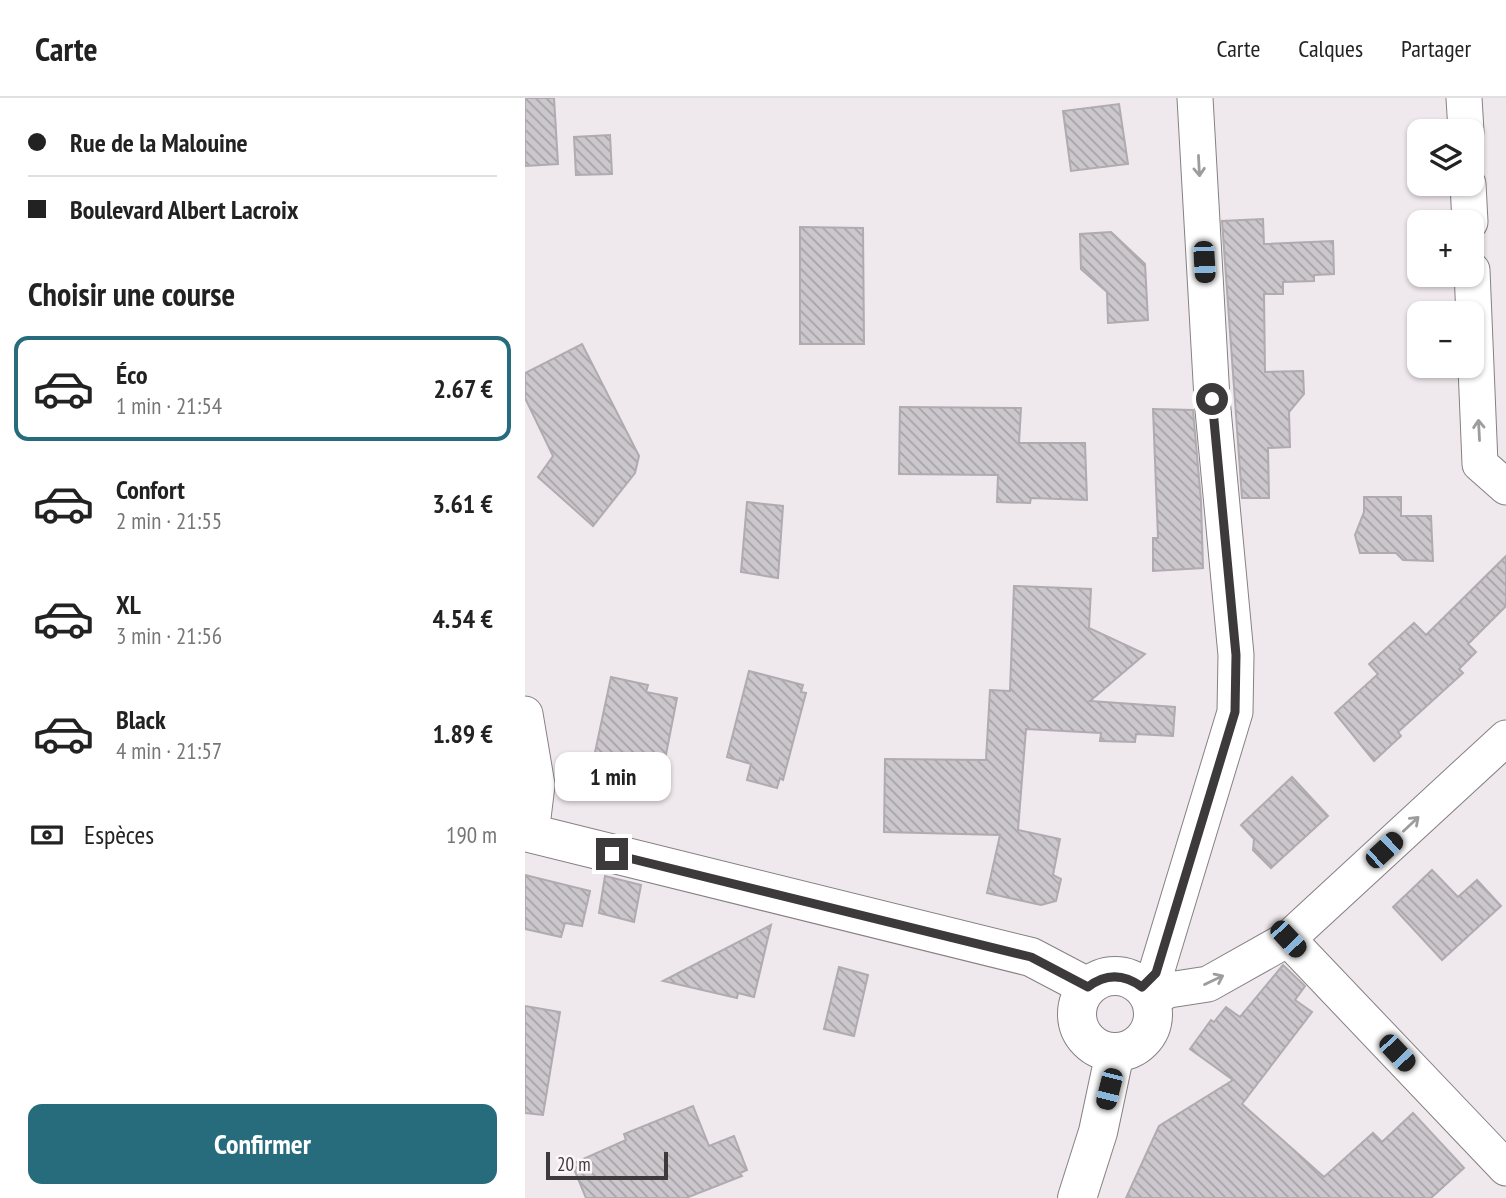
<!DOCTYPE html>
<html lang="fr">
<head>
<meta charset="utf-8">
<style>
	:root { --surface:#fff; --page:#f6f6f6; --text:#222; --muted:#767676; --line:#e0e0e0; --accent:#276c7c }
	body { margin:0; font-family:"PT Sans Narrow",sans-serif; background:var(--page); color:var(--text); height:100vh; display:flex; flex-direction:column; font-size:26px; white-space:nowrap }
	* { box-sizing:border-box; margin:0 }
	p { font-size:23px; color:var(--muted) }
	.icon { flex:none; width:38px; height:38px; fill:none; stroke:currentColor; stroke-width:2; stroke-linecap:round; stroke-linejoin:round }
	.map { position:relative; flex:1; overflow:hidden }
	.details { display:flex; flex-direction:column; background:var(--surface); width:525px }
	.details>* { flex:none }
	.top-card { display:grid; align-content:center; height:154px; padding:0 28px; background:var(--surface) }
	.tools { position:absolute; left:882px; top:21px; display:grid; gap:14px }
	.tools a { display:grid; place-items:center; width:77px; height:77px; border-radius:14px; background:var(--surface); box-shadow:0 2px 5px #0004; font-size:35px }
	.scale { position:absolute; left:21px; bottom:18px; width:122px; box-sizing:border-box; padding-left:7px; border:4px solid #3d3a3c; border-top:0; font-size:19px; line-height:24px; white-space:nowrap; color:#3d3a3c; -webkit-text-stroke:5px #fcf5fa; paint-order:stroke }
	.end { position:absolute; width:32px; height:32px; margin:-16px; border:9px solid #3d3a3c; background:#fff; box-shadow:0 0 0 4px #fff }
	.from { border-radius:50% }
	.bubble { position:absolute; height:49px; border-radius:14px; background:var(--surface); box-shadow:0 2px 5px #0004; font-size:23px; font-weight:700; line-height:49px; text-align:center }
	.car { position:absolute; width:21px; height:42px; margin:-21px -10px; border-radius:9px; box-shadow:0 0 5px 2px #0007; background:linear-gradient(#222 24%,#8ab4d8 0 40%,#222 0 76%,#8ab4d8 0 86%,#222 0) }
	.top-card b { display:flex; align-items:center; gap:24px; height:66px; font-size:26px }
	.top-card b+b { border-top:2px solid var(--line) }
	.top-card i { width:18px; height:18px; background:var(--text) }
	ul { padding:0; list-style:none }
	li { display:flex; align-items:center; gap:21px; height:105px; margin:0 14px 10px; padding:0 14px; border:4px solid transparent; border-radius:14px }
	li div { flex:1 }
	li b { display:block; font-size:26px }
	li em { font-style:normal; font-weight:700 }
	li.current { border-color:var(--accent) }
	li>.icon { width:63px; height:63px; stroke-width:1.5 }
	h2 { padding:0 28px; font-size:32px; line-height:84px }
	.pay { display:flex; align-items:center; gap:18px; height:77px; padding:0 28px; font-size:26px }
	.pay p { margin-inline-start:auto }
	.action { display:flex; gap:14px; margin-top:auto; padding:14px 28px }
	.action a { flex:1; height:80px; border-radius:14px; background:var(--accent); color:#fff; font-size:28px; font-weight:700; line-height:80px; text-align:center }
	header { display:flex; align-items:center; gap:42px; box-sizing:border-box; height:98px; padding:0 35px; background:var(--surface); border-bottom:2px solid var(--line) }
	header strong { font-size:33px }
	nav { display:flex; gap:38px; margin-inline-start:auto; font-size:24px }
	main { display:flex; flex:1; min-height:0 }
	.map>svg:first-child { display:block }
	.building { fill:url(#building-back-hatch); stroke:#afabb1; stroke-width:2 }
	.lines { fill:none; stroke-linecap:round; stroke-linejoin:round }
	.minor-casing { stroke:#868083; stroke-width:37 }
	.tertiary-casing { stroke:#868083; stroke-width:40 }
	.minor { stroke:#fff; stroke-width:35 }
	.tertiary { stroke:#fff; stroke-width:38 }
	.oneway { stroke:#9e9c9e }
	.route { stroke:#3d3a3c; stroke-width:9 }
</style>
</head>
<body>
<header>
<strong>Carte</strong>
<nav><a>Carte</a><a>Calques</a><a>Partager</a></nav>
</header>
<main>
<section class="details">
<div class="top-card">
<b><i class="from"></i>Rue de la Malouine</b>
<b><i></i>Boulevard Albert Lacroix</b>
</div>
<h2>Choisir une course</h2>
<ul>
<li class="current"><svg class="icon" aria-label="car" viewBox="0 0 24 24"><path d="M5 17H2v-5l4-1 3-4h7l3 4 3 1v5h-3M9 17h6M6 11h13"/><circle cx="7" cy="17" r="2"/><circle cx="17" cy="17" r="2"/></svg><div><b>Éco</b><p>1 min · 21:54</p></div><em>2.67 €</em></li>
<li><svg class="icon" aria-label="car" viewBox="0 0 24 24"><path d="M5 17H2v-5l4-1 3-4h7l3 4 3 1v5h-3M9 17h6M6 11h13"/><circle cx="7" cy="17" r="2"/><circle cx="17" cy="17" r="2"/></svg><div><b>Confort</b><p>2 min · 21:55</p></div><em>3.61 €</em></li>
<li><svg class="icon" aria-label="car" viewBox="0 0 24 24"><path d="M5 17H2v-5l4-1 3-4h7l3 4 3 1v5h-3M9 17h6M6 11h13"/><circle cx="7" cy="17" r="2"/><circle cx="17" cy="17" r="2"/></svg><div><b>XL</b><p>3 min · 21:56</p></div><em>4.54 €</em></li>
<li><svg class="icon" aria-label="car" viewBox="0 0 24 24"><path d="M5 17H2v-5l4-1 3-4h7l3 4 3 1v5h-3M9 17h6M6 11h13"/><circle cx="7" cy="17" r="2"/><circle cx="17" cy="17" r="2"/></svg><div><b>Black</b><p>4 min · 21:57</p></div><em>1.89 €</em></li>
</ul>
<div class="pay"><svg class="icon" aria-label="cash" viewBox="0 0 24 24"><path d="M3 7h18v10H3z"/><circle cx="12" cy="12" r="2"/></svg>Espèces<p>190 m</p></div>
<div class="action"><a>Confirmer</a></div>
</section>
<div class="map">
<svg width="981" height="1100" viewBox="0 0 981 1100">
	<defs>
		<pattern id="building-back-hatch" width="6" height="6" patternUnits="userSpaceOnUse" patternTransform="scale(1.75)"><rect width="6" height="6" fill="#cbc7cc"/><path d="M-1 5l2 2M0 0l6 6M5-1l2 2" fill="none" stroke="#a6a3a7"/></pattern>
	</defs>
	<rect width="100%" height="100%" fill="#efe8ec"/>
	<path class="building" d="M0 0H29L33 66 0 68Z
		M594 6 603 66 546 73 538 13Z
		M85 37 87 76 51 77 49 39Z
		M738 121 739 146 808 143 809 176 789 177V183L758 184V196H739L740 274 778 273 779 296 764 314 765 349 743 350 744 400H717L697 123Z
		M275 129 338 130 339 246H275Z
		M586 134 620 166 623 222 583 225 582 194 556 171 555 136Z
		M57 246 114 358 110 375 68 428 13 379 28 358 0 300V275Z
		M375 309 496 310 494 345H560L562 402 506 400 505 405 472 404 473 377 374 376Z
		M628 311 668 312 676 403 678 470 628 473V440H633Z
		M839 399H876V418H906L908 463 878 462 871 455H835L830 437 839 414Z
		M222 404 258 408 253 480 216 474Z
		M981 458V508L943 546 951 554 934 571 938 575 873 634 876 638 849 663 810 615 853 576 844 566 889 525 901 537Z
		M489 488 566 491 564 530 620 556 565 603 650 609 648 638 611 636 610 644 575 643 576 635 501 631 493 732 535 741 528 777 536 781 531 803 516 807 462 795 475 737 359 734 360 661 461 662 465 592 485 593Z
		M224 573 278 587 276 594 281 595 258 682 255 680 252 690 222 682 226 666 202 659Z
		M86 579 123 587 121 594 152 600 138 672 130 677 127 691 65 678Z
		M767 679 803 718 746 770 728 752 729 741 716 727Z
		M907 772 933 799 952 782 976 808 917 862 868 809Z
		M0 777 65 793 57 828 40 825 36 839 0 831Z
		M80 778 116 787 109 824 74 815Z
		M246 827 229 899 213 895 212 900 138 883Z
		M758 867 780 888 770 902 787 914 717 1006 799 1079 848 1035 857 1044 888 1015 939 1070 906 1100H601L634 1028 708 982 665 951 686 922 689 924 701 909 715 919Z
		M314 869 343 877 329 938 299 931Z
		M0 908 35 914 18 1017 0 1015Z
		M168 1008 184 1048 209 1038 222 1072 215 1075 217 1078 161 1100H61L47 1066 101 1042 99 1036Z"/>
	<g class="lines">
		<g class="minor-casing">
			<path id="minor" d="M939 0 941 33
				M943 86 945 124
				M947 172 955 366 981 389
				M0 616 12 687 6 736
				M763 841 981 1070
				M617 889 631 875 710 614 711 557 687 301 670 0
				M625 901 644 892 683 886 763 841 981 640"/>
		</g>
		<g class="tertiary-casing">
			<path id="tertiary" d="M0 734 506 859 563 889
				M552 916a38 38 0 1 1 76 0a38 38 0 1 1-76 0Z
				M552 1100 573 1034 590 954"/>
		</g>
		<use href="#minor" class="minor"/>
		<use href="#tertiary" class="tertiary"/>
	</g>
	<defs><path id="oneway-shaft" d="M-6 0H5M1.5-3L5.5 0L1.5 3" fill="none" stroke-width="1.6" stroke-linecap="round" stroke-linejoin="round" transform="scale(1.75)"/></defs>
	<g class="oneway">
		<use href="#oneway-shaft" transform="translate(674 68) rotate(87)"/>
		<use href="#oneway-shaft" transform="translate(954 332) rotate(-93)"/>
		<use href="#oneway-shaft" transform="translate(886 726) rotate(-43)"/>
		<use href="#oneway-shaft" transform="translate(689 882) rotate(-26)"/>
	</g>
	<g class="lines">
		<path class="route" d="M87 756 506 859 563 889C581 875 599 876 617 889L631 875 710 614 711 557 687 301"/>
	</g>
</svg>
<div class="tools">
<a><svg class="icon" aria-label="layers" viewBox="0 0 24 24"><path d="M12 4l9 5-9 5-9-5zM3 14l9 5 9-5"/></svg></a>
<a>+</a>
<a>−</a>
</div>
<div class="scale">20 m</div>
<i class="end from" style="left:687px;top:301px"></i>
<i class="end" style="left:87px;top:756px"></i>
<div class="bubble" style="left:30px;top:654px;width:116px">1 min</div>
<i class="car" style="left:679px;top:164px;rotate:177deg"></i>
<i class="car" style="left:859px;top:752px;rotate:47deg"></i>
<i class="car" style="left:763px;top:841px;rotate:137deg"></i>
<i class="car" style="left:872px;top:955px;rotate:137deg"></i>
<i class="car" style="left:584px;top:991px;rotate:194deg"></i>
</div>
</main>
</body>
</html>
